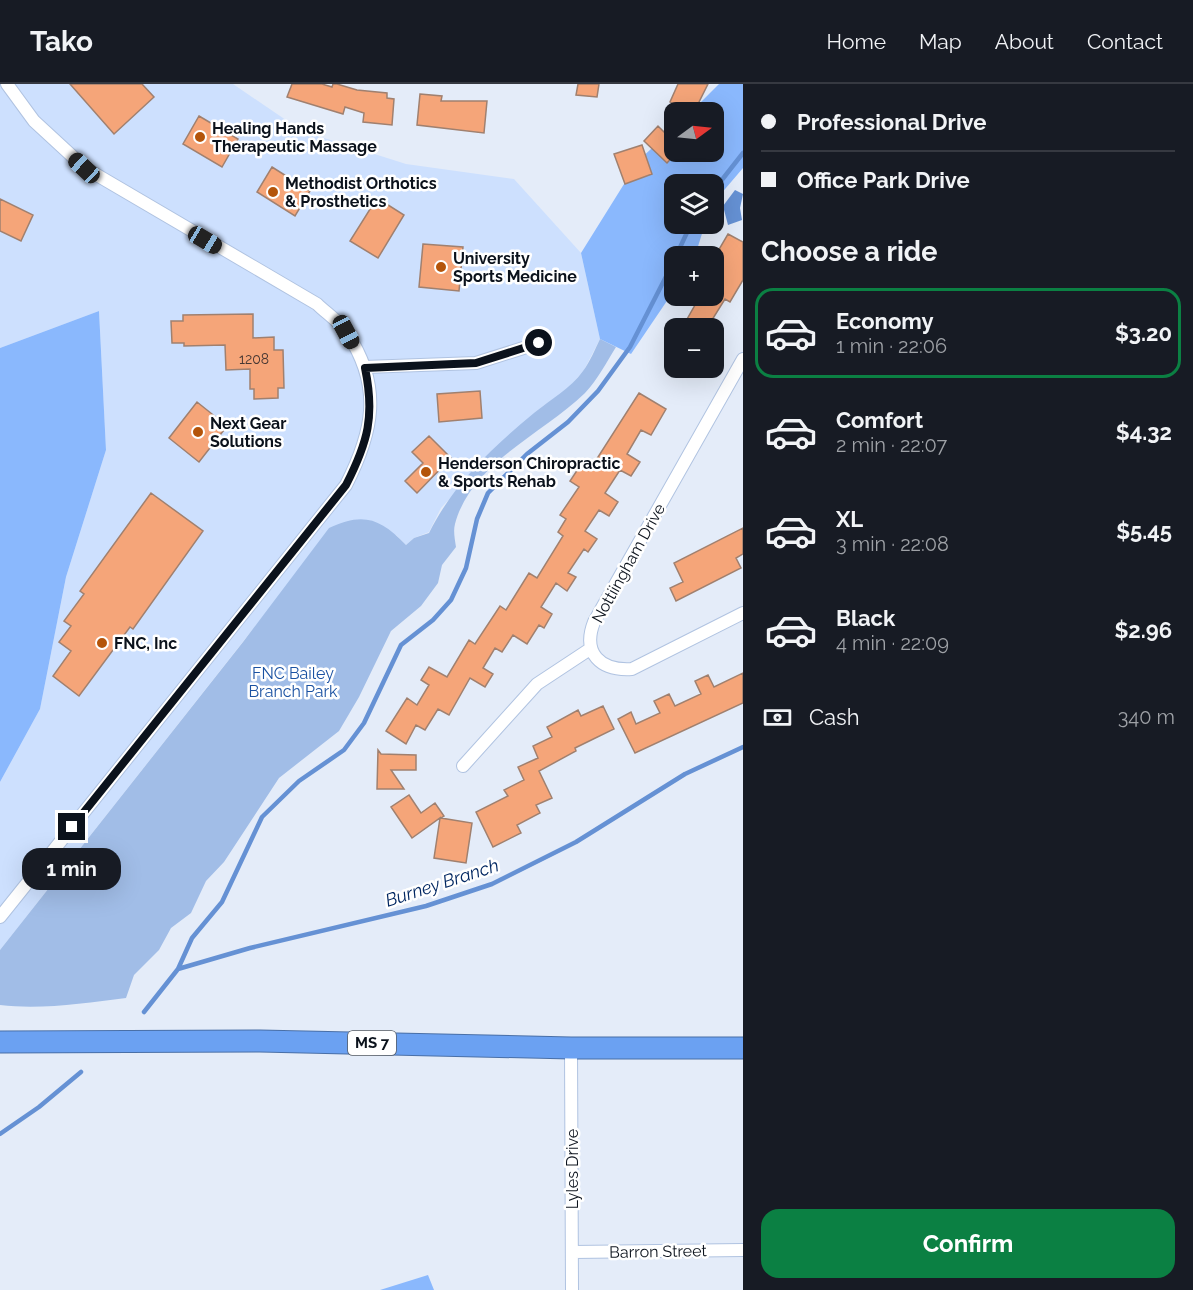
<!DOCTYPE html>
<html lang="en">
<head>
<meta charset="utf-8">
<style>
	:root { --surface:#171b24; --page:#242831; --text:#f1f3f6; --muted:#9ea1a6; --line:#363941; --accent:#0b8043 }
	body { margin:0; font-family:Raleway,sans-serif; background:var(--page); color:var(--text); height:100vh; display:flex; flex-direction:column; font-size:22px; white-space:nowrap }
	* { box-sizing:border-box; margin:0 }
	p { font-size:20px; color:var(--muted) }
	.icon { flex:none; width:33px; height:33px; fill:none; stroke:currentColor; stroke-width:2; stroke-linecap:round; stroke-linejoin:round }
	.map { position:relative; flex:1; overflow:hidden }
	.drawer { display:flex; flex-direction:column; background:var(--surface); width:450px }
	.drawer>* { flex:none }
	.guide { display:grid; align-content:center; height:132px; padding:0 18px; background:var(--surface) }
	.needle { width:39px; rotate:75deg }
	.controls { position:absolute; left:664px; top:18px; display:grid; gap:12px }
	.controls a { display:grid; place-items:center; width:60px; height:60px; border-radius:12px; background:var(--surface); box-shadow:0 6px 24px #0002; font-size:30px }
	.end { position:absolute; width:27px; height:27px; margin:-14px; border:8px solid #0b121c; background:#fff; box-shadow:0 0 0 3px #fff }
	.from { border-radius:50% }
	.bubble { position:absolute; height:42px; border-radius:18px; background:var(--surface); box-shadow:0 6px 24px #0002; font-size:20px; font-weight:700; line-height:42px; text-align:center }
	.car { position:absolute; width:18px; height:36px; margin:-18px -9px; border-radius:8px; box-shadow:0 0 4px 2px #0007; background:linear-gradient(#222 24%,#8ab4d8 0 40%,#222 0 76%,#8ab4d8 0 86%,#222 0) }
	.guide b { display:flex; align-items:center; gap:21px; height:57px; font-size:22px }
	.guide b+b { border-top:2px solid var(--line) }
	.guide i { width:15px; height:15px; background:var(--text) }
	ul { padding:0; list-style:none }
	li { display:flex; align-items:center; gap:18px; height:90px; margin:0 12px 9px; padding:0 6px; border:3px solid transparent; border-radius:18px }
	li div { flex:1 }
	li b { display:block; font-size:22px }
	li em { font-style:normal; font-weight:700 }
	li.current { border-color:var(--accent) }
	li>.icon { width:54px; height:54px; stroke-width:1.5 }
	h2 { padding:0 18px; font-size:27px; line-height:72px }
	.pay { display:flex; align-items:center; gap:15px; height:66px; padding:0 18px; font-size:22px }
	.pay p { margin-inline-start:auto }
	.cta { display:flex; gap:12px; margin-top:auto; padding:12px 18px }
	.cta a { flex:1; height:69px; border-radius:18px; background:var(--accent); color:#fff; font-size:24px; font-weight:700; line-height:69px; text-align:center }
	header { display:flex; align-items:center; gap:36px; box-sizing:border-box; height:84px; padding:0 30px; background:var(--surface); border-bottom:2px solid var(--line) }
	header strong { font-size:28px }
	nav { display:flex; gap:33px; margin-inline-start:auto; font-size:21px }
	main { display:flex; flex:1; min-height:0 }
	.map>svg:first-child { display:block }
	.built { fill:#cde0fe }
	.green { fill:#a1bde7 }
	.forest { fill:#8ab8fd }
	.water { fill:#6591d4 }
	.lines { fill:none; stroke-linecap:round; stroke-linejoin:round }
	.stream { stroke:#6591d4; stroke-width:4.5 }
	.building { fill:#f5a579; stroke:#a0806f; stroke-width:1.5 }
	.street-casing { stroke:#b0c3e1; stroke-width:14 }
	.highway-casing { stroke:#496fa7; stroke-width:23 }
	.street { stroke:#fff; stroke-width:12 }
	.highway { stroke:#6ba1f2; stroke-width:21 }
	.route { stroke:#0b121c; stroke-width:8 }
	.poi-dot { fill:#b4540a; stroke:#fff; stroke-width:2 }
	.labels { text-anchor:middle; stroke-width:5; stroke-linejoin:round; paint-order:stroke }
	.number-label { font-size:14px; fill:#463733 }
	.shield { fill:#fff; stroke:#545960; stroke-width:1.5 }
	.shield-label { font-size:15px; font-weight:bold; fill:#0b121c }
	.poi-label { font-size:16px; font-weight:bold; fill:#0b121c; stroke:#fff; text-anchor:start }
	.street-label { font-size:16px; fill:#0b121c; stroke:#fff }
	.park-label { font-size:16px; fill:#1b52a2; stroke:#fff }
	.water-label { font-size:18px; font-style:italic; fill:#002661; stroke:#fff }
</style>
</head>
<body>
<header>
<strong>Tako</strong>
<nav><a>Home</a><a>Map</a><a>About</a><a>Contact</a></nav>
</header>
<main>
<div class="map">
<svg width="743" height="1206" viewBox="0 0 743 1206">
	<rect width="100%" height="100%" fill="#e4ecf9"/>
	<path class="built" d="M0 0H233L302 47 406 80 514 95 581 169 600 255 584 286 567 306 543 322 502 358 441 424 429 448 414 454 406 461 396 451 275 517 0 866V698L40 625 66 493 106 366 99 227 0 264Z"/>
	<path class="green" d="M600 255 616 263C606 279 598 295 585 309 543 350 471 379 455 440 453 447 455 456 456 463L442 481 438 499 421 522 391 547 359 613 339 647 279 694 224 778 206 797 191 829 171 844 159 866 134 891 126 914C85 919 41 926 0 921V866L243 558 329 444C363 428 380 434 406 461L414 454 429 449C454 399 492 364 534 329 551 315 570 305 583 287 590 278 595 265 600 255Z"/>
	<path class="forest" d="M719 0H743V84L714 118V100H675V140H705L695 172H675V205L631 270 600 255 581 169 639 76 675 43V68H714V28H691Z
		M99 227 106 366 66 493 40 625 0 698V264Z
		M428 1191 434 1206H380Z"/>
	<path class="water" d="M735 106 743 110 740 124 742 136 728 141 723 122Z"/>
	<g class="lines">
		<path class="stream" d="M714 106 743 69
			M676 172 691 140
			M178 885 250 864 426 822 492 800 576 758 685 690 743 663
			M144 928 178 885 192 854 222 818 262 733 299 697 344 666 364 639 401 561 433 536 451 516 466 484 477 435 488 409 527 370 568 338 598 307 630 263 675 175
			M0 1050 39 1023 81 988"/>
	</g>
	<path class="building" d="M70 0H142L154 13 114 50Z
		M292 0H322L332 3 333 0H337L357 6 387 9V14L394 15 392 41 363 38 364 29 345 23 343 30 287 13Z
		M578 0H599L597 13 576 11Z
		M678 0H708L694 28H672L676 21 670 18Z
		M420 10 442 12 441 17H487L484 49 417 41Z
		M199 32 238 55 222 83 183 60Z
		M668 40 675 47V70L667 79 644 57 658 42 664 48Z
		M642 61 652 90 625 100 614 70Z
		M272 83 310 107 295 132 257 108Z
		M377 114 404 131 378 174 350 157Z
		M0 115 33 131 21 157 0 147Z
		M728 150 743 158V196L730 218 725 215 707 244H682L695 221 679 212H714V174Z
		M423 160 463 163 459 207 419 203Z
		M253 230V254L274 253V266H283L284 304H278V314L254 315V305H250V285L226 286 225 261 184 262V259H172L171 237H183V231Z
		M480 307 482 334 439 338 437 310Z
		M639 309 666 325 651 351 641 346 627 370 640 378 631 392 620 386 605 409 618 418 609 432 599 426 585 447 597 455 588 468 584 465 568 489 576 493 567 507 556 499 541 523 552 530 544 544 539 541 527 560 513 551 502 568 495 564 483 584 493 590 485 603 470 594 449 631 438 625 425 646 416 641 406 660 386 647 407 614 417 621 429 601 421 596 429 583 447 593 469 556 475 560 500 522 506 526 529 489 537 494 563 452 558 448 566 435 560 431 579 403 570 397 582 379 591 384Z
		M197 318 227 342 199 378 169 354Z
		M429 352 451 374 417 409 405 397 423 379 412 368Z
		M151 409 203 447 133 545 130 543 79 612 53 592 71 567 59 558 71 542 64 537 84 510 80 507Z
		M743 444V470L736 474 741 484 676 517 670 504 683 498 674 479Z
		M743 589V619L635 669 618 635 631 628 636 640 660 629 654 617 669 610 675 622 701 610 695 597 708 591 714 603Z
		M603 622 614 645 575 664 576 667 539 687 552 714 536 721 540 729 517 741 521 749 493 763 476 728 508 712 504 706 524 696 518 683 538 674 533 662 552 653 547 643 578 626 581 632Z
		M378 666 381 670 416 671V686H391L404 705H377Z
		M409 711 421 729 435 719 444 732 441 734 472 739 466 779 434 774 440 734 412 754 391 723Z"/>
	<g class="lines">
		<g class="street-casing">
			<path id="street" d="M743 275 594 538C582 569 600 587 632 585L743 529
				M365 283 476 279 539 259
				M463 682 537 600 590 565
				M0 833 346 401C373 348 383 303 347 249 340 238 326 229 317 220L85 84 34 37 7 0
				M571 964 572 1206
				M573 1168 743 1166"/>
		</g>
		<g class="highway-casing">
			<path id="highway" d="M0 958 260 957 571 964H743"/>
		</g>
		<use href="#street" class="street"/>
		<use href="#highway" class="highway"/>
	</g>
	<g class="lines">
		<path class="route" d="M72 743 346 401C368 358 375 332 365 284L476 279 539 259"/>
	</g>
	<g class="poi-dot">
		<circle cx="200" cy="53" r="6"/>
		<circle cx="273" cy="108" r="6"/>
		<circle cx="441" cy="183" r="6"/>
		<circle cx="198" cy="348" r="6"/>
		<circle cx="426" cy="388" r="6"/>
		<circle cx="102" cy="559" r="6"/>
	</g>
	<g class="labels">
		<g class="number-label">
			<text x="254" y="280">1208</text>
		</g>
		<rect class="shield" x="348" y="947" width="48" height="24" rx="4.5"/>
		<g class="shield-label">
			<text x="372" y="964">MS 7</text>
		</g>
		<g class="poi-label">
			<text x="212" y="50">Healing Hands<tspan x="212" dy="18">Therapeutic Massage</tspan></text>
			<text x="285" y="105">Methodist Orthotics<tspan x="285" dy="18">&amp; Prosthetics</tspan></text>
			<text x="453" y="180">University<tspan x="453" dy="18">Sports Medicine</tspan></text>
			<text x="210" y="345">Next Gear<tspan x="210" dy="18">Solutions</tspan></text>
			<text x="438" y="385">Henderson Chiropractic<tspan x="438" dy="18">&amp; Sports Rehab</tspan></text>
			<text x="114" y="565">FNC, Inc</text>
		</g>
		<g class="street-label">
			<text transform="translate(628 479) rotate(-61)" y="6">Nottiingham Drive</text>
			<text transform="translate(572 1085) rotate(-90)" y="6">Lyles Drive</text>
			<text transform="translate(658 1167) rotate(-1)" y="6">Barron Street</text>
		</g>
		<g class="park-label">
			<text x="293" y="595">FNC Bailey<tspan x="293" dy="18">Branch Park</tspan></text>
		</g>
		<g class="water-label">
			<text transform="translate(442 799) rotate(-18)" y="6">Burney Branch</text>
		</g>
	</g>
</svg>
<div class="controls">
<a><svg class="needle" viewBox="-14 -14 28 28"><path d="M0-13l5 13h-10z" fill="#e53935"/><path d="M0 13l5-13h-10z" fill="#9ea1a6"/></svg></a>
<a><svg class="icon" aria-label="layers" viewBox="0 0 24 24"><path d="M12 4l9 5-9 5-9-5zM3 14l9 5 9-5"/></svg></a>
<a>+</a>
<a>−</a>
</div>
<i class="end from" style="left:539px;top:259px"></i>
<i class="end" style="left:72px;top:743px"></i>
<div class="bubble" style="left:22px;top:764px;width:99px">1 min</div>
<i class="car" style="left:84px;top:84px;rotate:313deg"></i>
<i class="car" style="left:205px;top:156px;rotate:121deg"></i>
<i class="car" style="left:346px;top:248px;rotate:152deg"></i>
</div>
<section class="drawer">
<div class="guide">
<b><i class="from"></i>Professional Drive</b>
<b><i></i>Office Park Drive</b>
</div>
<h2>Choose a ride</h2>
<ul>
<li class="current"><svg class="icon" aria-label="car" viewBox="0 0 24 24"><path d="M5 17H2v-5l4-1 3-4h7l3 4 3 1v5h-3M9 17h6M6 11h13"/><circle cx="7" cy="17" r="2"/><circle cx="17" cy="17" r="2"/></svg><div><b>Economy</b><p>1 min · 22:06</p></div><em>$3.20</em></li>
<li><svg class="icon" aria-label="car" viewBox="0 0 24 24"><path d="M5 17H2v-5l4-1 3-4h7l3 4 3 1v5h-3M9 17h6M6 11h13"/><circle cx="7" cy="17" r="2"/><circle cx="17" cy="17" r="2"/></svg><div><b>Comfort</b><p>2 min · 22:07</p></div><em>$4.32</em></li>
<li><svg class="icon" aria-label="car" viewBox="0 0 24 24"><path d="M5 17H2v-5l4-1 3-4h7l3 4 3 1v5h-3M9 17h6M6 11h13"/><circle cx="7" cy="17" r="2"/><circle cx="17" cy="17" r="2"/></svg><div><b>XL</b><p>3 min · 22:08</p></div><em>$5.45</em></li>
<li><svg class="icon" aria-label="car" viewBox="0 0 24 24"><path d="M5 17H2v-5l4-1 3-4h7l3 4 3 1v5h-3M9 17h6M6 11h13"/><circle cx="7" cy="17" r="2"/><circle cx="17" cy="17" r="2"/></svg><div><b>Black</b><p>4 min · 22:09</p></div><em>$2.96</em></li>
</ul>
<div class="pay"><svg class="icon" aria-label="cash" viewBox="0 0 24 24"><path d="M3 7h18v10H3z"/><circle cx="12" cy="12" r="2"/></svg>Cash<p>340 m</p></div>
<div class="cta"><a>Confirm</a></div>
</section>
</main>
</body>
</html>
